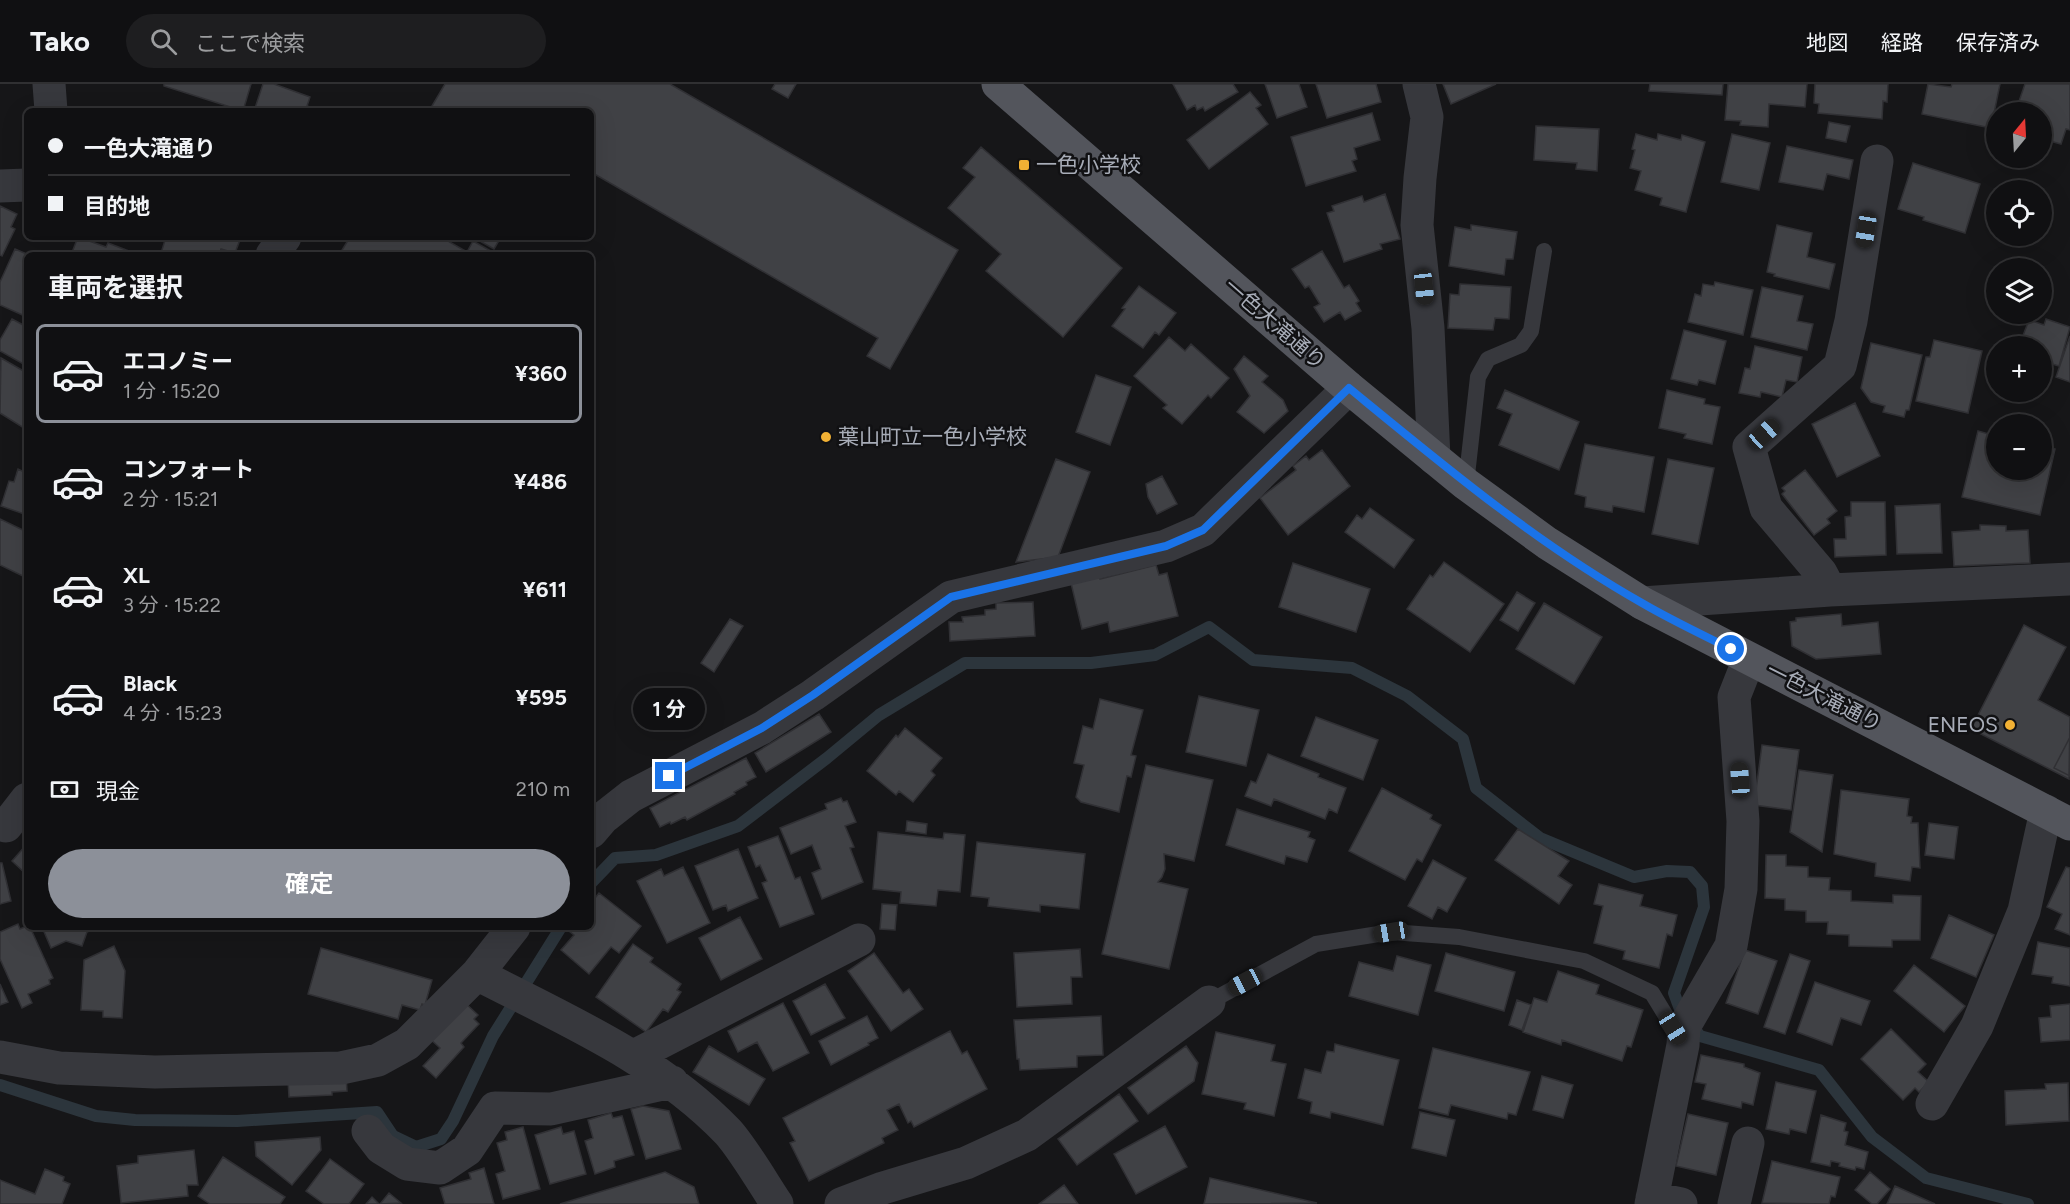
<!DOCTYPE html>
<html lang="ja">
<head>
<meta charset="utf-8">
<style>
	:root { --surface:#101012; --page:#1e1e20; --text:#f1f3f6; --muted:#9c9d9f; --line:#303032; --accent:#8c9099 }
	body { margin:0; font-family:Figtree,"Noto Sans JP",sans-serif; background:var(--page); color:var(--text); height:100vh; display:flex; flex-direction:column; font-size:22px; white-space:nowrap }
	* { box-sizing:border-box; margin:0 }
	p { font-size:20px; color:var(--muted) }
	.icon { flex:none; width:33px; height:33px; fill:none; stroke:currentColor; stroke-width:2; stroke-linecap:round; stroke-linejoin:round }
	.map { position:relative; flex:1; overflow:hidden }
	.details { position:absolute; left:24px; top:168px; width:570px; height:678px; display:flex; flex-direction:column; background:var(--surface); border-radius:9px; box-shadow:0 6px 24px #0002,0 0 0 2px var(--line) }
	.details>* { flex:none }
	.hud { position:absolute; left:24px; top:24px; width:570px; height:132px; border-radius:9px; box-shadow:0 6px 24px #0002,0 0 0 2px var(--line); display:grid; align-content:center; height:132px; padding:0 24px; background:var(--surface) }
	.needle { width:39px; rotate:18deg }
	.controls { position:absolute; left:1986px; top:18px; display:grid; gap:12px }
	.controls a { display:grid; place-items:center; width:66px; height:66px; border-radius:50%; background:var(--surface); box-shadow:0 6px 24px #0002,0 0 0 2px var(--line); font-size:30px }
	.end { position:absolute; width:27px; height:27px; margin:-14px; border:8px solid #1a73e8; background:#fff; box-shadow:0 0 0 3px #fff }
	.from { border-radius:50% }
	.bubble { position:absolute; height:42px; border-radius:21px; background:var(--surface); box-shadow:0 6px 24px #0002,0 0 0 2px var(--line); font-size:20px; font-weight:700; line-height:42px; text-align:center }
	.car { position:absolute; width:18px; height:36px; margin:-18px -9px; border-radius:8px; box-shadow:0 0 4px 2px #0007; background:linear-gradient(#222 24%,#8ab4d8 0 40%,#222 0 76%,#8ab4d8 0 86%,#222 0) }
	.hud b { display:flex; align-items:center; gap:21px; height:57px; font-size:22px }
	.hud b+b { border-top:2px solid var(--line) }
	.hud i { width:15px; height:15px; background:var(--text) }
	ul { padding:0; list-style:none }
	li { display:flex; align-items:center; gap:18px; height:99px; margin:0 12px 9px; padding:0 12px; border:3px solid transparent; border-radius:9px }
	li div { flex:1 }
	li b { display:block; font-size:22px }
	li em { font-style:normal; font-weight:700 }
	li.selected { border-color:var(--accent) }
	li>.icon { width:54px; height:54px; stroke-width:1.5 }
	h2 { padding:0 24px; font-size:27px; line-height:72px }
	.pay { display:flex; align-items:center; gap:15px; height:66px; padding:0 24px; font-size:22px }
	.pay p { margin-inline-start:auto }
	.primary-button { display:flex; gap:12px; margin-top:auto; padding:12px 24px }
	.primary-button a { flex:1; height:69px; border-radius:36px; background:var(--accent); color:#fff; font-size:24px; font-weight:700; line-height:69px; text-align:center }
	header { display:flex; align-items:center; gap:36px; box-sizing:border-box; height:84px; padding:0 30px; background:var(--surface); border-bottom:2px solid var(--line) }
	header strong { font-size:28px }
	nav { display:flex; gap:33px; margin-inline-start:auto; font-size:21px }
	.search { width:420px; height:54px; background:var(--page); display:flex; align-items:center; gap:15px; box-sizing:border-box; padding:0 21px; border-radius:33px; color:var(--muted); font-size:22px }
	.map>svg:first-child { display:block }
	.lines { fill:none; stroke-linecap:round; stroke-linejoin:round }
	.stream { stroke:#2c353c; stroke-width:12 }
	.building { fill:#404145; stroke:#303034; stroke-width:1.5 }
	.lane { stroke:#37383d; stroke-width:16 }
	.street { stroke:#37383d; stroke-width:33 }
	.primary { stroke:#53555c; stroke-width:33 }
	.route { stroke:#1a73e8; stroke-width:8 }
	.poi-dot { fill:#f2b134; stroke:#111113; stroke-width:2 }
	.labels { text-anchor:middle; stroke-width:5; stroke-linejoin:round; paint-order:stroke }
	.poi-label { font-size:21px; fill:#a8adb8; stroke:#111113; text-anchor:start }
	.street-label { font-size:21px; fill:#a8adb8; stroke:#111113 }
</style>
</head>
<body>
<header>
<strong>Tako</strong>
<div class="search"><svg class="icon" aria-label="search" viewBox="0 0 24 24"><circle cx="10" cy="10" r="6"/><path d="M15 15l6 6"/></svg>ここで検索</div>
<nav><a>地図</a><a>経路</a><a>保存済み</a></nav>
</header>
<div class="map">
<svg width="2070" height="1120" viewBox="0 0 2070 1120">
	<rect width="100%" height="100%" fill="#161618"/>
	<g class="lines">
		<path class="stream" d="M591 799 615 774 656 771 738 742 827 674 879 631 965 579H1091L1155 571 1209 543 1253 576 1352 584 1407 612 1463 655 1476 704 1540 754 1634 793 1667 787 1690 788 1702 802 1704 823 1674 909 1681 928 1700 952 1819 986 1872 1053 1926 1094 2028 1120
			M0 1001 96 1032 135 1036 237 1037 377 1028 393 1052 416 1063 441 1055 453 1037 493 952 561 843"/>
	</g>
	<path class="building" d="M164 0H251L243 27 164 2Z
		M263 0H274L310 13 307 22 322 27H254Z
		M445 0H670L958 166 890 285 867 272 878 254 591 88V27H429Z
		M775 0H796L788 14 772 5Z
		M1173 0H1233L1238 8 1205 27 1203 23 1197 26 1195 21 1187 26Z
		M1265 0H1299L1307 23 1277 34Z
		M1316 0H1376L1381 18 1327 34Z
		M1443 0H1496L1451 20Z
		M1650 0H1723L1722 11 1649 7Z
		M1728 0H1807L1805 23 1769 20 1768 43 1740 41 1741 37 1725 36Z
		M1815 0H1888L1887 18 1883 17 1882 35 1818 29 1819 20 1814 19Z
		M1928 0 1951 3 1952 0H2000L1991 44 1922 30Z
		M2025 0H2070V46L2066 45 2061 60 2042 55V28H2013L2014 25 2016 26Z
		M1250 8 1261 21 1256 24 1268 40 1209 85 1187 56Z
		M1372 29 1380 56 1354 64 1357 75 1352 77 1356 87 1306 102 1291 53Z
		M1829 38 1850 42 1846 58 1826 54Z
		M1536 42 1599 45 1597 87 1576 85 1577 79 1534 76Z
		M1636 50 1657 56 1658 50 1681 56 1682 51 1705 58 1686 128 1660 121 1662 114 1635 106 1641 87 1630 84 1635 66 1632 65Z
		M1732 50 1770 59 1759 106 1721 98Z
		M1787 62 1853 76 1849 95 1827 90 1823 106 1779 98Z
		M981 63 1122 184 1063 253 986 187 1001 170 948 124 975 93 963 84Z
		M1913 79 1980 100 1965 149 1923 136 1924 133 1898 125Z
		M1385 110 1400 155 1380 160 1382 165 1344 178 1327 129 1334 127 1332 122 1362 112 1364 118Z
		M0 122 17 130 11 143 15 145 2 172 0 171Z
		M1471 141 1517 148 1513 175H1506L1504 191 1449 182 1455 143 1471 146Z
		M1777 141 1812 149 1807 173 1835 180 1829 205 1774 192 1775 190 1767 188Z
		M78 153 106 163 108 159 134 169 133 171H71Z
		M166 153H241L235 169 221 165 219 171H166L161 169Z
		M350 153H441L467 168 473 157 498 171H339Z
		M480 153H501L494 165 478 156Z
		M15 165 29 171H27V233L0 221V198Z
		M1322 167 1344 204 1349 201 1359 217 1356 219 1361 227 1345 236 1340 228 1324 238 1314 223 1320 220 1309 202 1305 204 1292 185Z
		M1715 198 1753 206 1743 251 1688 238 1695 210 1701 212 1703 200 1714 202Z
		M1460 200 1511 203 1509 235 1495 234 1493 246 1448 244 1450 210 1459 211Z
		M1139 202 1176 229 1159 251 1155 248 1143 264 1112 242 1125 225 1122 224Z
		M1762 203 1803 212 1797 237 1813 240 1807 266 1751 253Z
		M12 235 27 243V282L0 267V256Z
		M2046 235 2070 243 2059 282 2042 277V262H2019L2029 236 2044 241Z
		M1684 246 1726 257 1715 300 1699 296 1697 301 1671 295Z
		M2070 252V298L2056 293Z
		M1169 253 1185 267 1191 260 1229 294 1211 314 1208 311 1182 340 1163 324 1167 321 1134 292Z
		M1934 256 1982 267 1968 329 1916 317 1926 273H1930Z
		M1871 259 1922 271 1909 326H1906L1904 333 1883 328 1885 322 1871 318 1861 304Z
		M1755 262 1802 273 1797 298 1786 296 1782 313 1761 308 1760 313 1739 309 1745 284 1750 285Z
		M1244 272 1268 292 1262 298 1283 316 1288 327 1264 349 1237 328 1250 312 1234 285Z
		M1 274 27 289V346L0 329Z
		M1096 291 1131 303 1110 361 1076 348Z
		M1505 306 1579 338 1559 386 1499 361 1512 330 1497 324Z
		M1667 306 1705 315 1704 320 1720 323 1712 360 1684 354 1686 350 1659 344Z
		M1855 319 1880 372 1837 393 1812 340Z
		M1978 347 1996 352V386H2042V362L2055 365 2040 431 1962 413Z
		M1585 360 1654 373 1644 428 1613 422 1612 428 1585 423 1586 413 1575 410Z
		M1322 366 1350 402 1288 451 1260 414 1296 386 1293 382 1306 372 1309 376Z
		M1056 375 1090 388 1058 473 1016 478Z
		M1668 375 1714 384 1698 460 1652 450Z
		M27 378V431L1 422 9 397 14 398 18 385 24 388Z
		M1805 386 1837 427 1827 435 1830 439 1814 451 1782 410 1785 407 1782 404Z
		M1162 392 1177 420 1157 430 1148 413 1146 400Z
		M1851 418H1885L1886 471 1835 473 1834 455H1846L1845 433 1851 432Z
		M1940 420 1942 469 1897 470 1895 422Z
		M1370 424 1414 456 1394 484 1345 448 1357 431 1362 435Z
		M0 435 27 448V494L0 481Z
		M1980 441 2006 442V447L2028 446 2030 479 1954 482 1952 448 1980 446Z
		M1444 478 1504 520 1470 568 1407 525 1430 491 1433 493Z
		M1293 479 1370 505 1356 548 1279 523Z
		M1156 481 1159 491 1167 489 1178 532 1110 548 1108 538 1082 545 1071 499 1099 492 1100 495Z
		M1517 508 1535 519 1518 547 1500 536Z
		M1033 518 1035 552 950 557 949 538H963L962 533 985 531V526L996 525V519Z
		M1544 519 1602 553 1574 600 1516 565Z
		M1841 530 1842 542 1878 538 1881 570 1816 575 1792 562 1790 538 1796 537V534Z
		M730 535 743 542 714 588 701 579Z
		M2024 541 2066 563 2038 616 2070 633 2069 695 1971 645Z
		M1199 612 1259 626 1246 682 1186 668Z
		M1100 615 1143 626 1131 671 1136 672 1131 693 1127 692 1119 728 1081 718 1076 713 1084 681 1074 679 1083 642 1093 645Z
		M819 630 831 648 766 688 755 669Z
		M1316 633 1378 656 1363 696 1301 672Z
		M905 644 942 674 931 687 935 691 913 718 899 707 896 711 867 687 896 651 898 653Z
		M2070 653V692L2054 684Z
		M1762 661 1799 666 1791 726 1754 721Z
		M1268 670 1319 690 1318 693 1346 704 1337 729 1329 725 1325 735 1274 715 1271 722 1245 712 1251 697 1256 699Z
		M746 674 756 693 746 698 747 701 734 708 735 710 687 736 685 733 671 740 670 738 660 743 650 724Z
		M1146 681 1213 696 1194 777 1164 770 1165 785 1162 793 1158 798 1188 805 1169 885 1102 870Z
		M1799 686 1833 691 1822 768 1790 748Z
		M1382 704 1432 731 1430 735 1441 741 1422 778 1417 775 1405 796 1349 767Z
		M1841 706 1909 715 1907 732 1912 733 1911 739H1918L1920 784 1912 783 1910 797 1875 792 1876 779 1834 770Z
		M841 714 843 718 847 717 856 738 845 742 854 763 850 764 863 798 822 815 812 789 821 785 812 761 791 770 780 744 827 725 825 720Z
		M1237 725 1310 748 1308 753 1315 756 1307 778 1286 772 1284 780 1226 761Z
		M907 737 927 740 926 750 906 747Z
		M1929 739 1958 743 1954 775 1925 771Z
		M1518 745 1569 777 1558 792 1572 801 1559 820 1495 776Z
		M878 748 943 755 944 749 965 751 960 808 938 806 936 822 900 819 901 808 873 805Z
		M778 752 795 795 800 793 814 830 780 843 762 799 767 797 760 781 756 783 748 763Z
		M977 758 1085 770 1079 825 1040 821V828L988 822 989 814 971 812Z
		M27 760V791L12 777Z
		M738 765 758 814 728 827 726 821 713 826 695 782Z
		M1766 771H1786V782L1808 783V793L1830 794 1829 806 1851 807V817L1893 819V811L1921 812 1920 856H1892V863L1849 862V851L1827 850 1828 838H1806V827L1785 826V815L1765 814Z
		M1433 776 1466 794 1447 828 1438 823 1432 835 1408 822Z
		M0 779H2L11 817 0 820Z
		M683 783 710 839 667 859 637 797 661 785 664 792Z
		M2066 783 2070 784V851L2055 845 2062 830 2047 823Z
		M1599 800 1643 811 1640 822 1677 831 1672 852 1667 850 1659 884 1623 875 1625 867 1594 859 1603 822 1594 820Z
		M599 809 641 842 619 869 611 863 589 890 561 866 574 851 569 847 572 843H591V819Z
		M882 820 897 821 895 846 880 845Z
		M1949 831 1994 851 1976 893 1931 874Z
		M740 833 762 875 721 896 699 854Z
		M18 840 20 845 27 842 30 843 53 894 49 896 50 900 28 910 32 919 22 924 0 875V848Z
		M42 843H99L87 848 82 862 66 857 51 864Z
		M2038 858 2070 864V902L2052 899 2053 893 2032 890Z
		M633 860 653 874 650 878 681 900 677 906 681 908 668 928 663 925 646 948 596 913Z
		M114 862 125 887 122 934 103 933V927L81 926 84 876Z
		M321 864 432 896 425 921 422 920 420 926 402 921 398 935 308 910Z
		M1080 865 1082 893H1071L1072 920 1017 923 1014 869Z
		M1745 866 1777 877 1758 930 1726 919Z
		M874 869 903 909 909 905 923 925 891 947 848 887Z
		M1446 869 1515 888 1504 927 1435 907Z
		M1790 870 1810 877 1785 950 1764 943Z
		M1397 872 1431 881 1418 931 1349 912 1359 878 1393 887Z
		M1914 881 1965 922 1944 948 1894 907Z
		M1558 887 1599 901 1596 910 1643 926 1631 963 1627 962 1622 977 1562 956 1561 961 1523 948 1534 914 1547 918Z
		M1815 898 1870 917 1861 941 1841 934 1832 961 1797 948Z
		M0 900 8 918 0 921Z
		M825 900 845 934 811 951 793 917Z
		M462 916 478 931 474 935 479 940 461 959 464 963 436 994 423 982 440 964 428 953Z
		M1517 916 1531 921 1522 946 1509 941Z
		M783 919 809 969 773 987 757 958 738 968 728 947Z
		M2070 920V956L2041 958 2039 934 2051 933 2050 922Z
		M867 932 878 954 868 959 869 961 831 981 819 957Z
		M1101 932 1103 971 1077 972V983L1020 986 1019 975H1017L1014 936Z
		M1891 945 1926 980 1918 988 1929 998 1919 1008 1915 1004 1903 1016 1861 975Z
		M950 947 962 970 967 967 987 1005 914 1043 911 1037 908 1039 899 1020 887 1026 898 1046 882 1054 884 1059 809 1097 790 1059 795 1057 783 1034Z
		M1216 948 1275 961 1271 977 1286 980 1274 1032 1244 1025 1246 1019 1202 1010Z
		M1335 960 1399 976 1383 1041 1331 1028 1330 1034 1310 1029 1312 1018 1298 1014 1305 985 1321 989 1327 967 1334 968Z
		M709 962 765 995 749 1021 693 988Z
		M1186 962 1198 979 1194 997 1148 1030 1128 1004Z
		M1433 964 1530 988 1516 1031 1508 1029 1507 1035 1451 1021 1448 1031 1419 1024Z
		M1701 971 1744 980V983L1760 989 1753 1021 1742 1018 1741 1024 1702 1015 1706 1000 1695 998Z
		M346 992 347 1007 332 1008V1011L289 1013 288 996Z
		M1542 992 1573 1001 1563 1034 1533 1026Z
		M1776 998 1816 1007 1806 1049 1790 1045 1789 1050 1766 1045Z
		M2068 999 2069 1037 2006 1041 2005 1007 2046 1005 2045 1000Z
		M1119 1010 1138 1037 1077 1081 1058 1055Z
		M643 1022 669 1027 681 1065 646 1075 631 1025Z
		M1420 1028 1455 1036 1446 1072 1412 1064Z
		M611 1029 613 1034 622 1032 634 1071 614 1077 615 1083 595 1090 585 1057 593 1054 588 1036Z
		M1688 1030 1728 1039 1716 1091 1676 1082Z
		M1821 1031 1846 1039 1844 1047 1848 1048 1845 1061 1868 1068 1864 1085 1856 1083 1855 1086 1839 1082 1840 1079 1831 1077 1830 1082 1811 1078Z
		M1165 1042 1187 1083 1136 1110 1114 1070Z
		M523 1043 540 1105 503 1115 496 1090 505 1087 497 1059 507 1056 505 1048Z
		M561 1043 563 1050 574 1047 586 1090 550 1100 535 1051Z
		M320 1053 321 1066 292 1101 256 1072 255 1058Z
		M194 1066 198 1101H187L188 1112 121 1119 117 1082 138 1079V1072Z
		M223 1073 285 1113 280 1120H210L198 1112Z
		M330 1075 364 1100 349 1120H324L306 1107Z
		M1772 1077 1840 1093 1835 1113 1831 1112 1829 1120 1762 1119Z
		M484 1084 494 1120H445L440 1104 471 1095 469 1089Z
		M45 1085 64 1093 63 1097 70 1100 62 1120H0V1096L35 1110Z
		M665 1088 694 1103 699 1120H560Z
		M1870 1088 1890 1105 1877 1120H1872L1855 1106Z
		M1210 1094 1317 1119 1204 1120Z
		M1064 1101 1078 1120H1039Z
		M1895 1102 1935 1120H1887Z
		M389 1109 401 1119 380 1120Z
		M372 1113 379 1120H366Z"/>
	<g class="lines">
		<path class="lane" d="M1466 400 1478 293 1488 275 1521 261 1531 247 1544 167
			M1209 918 1316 860 1391 848 1459 853 1584 877 1652 909 1680 955"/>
		<path class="street" d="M49 0 51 27
			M1419 0 1427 33 1420 94 1417 141 1428 244 1434 374
			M0 102 27 101
			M272 171 285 153
			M1830 506 1821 489 1766 424 1749 363 1840 282 1851 237 1877 77
			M1642 519 1830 506 2070 495
			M0 739 6 742 27 715
			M591 748 603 734 631 712 762 644 813 611 951 513 1166 462 1203 446 1349 304
			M477 890C564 935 658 975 728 1048 744 1066 763 1099 777 1120
			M634 972 859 856
			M0 973 59 984 155 988 341 984 378 976 407 960 477 890 514 843
			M1932 1020 1977 942 2024 827 2046 727
			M368 1047 381 1064 407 1080 440 1084 467 1066 495 1024 551 1025 672 998
			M1652 1114 1681 1120
			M841 1120 883 1104 966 1079 1027 1051 1209 918
			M1651 1120 1683 961 1684 943 1731 862 1741 805 1743 737 1734 613 1749 575
			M1734 1120 1748 1059"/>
		<path class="primary" d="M998 0 1349 304 1466 400 1547 459 1642 519 2070 740"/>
	</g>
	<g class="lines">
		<path class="route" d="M669 692 762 644 813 611 951 513 1166 462 1203 446 1349 304C1443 381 1536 459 1642 519 1671 536 1701 550 1731 565"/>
	</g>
	<g class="poi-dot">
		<rect x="1018" y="75" width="12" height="12" rx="3"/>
		<circle cx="826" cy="353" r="6"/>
		<circle cx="2010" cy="641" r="6"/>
	</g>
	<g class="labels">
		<g class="poi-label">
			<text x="1036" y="88">一色小学校</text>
			<text x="838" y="360">葉山町立一色小学校</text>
			<text x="1998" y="648" text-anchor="end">ENEOS</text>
		</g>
		<g class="street-label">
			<text transform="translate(1275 240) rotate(41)" y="7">一色大滝通り</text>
			<text transform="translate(1824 613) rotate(27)" y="7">一色大滝通り</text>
		</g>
	</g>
</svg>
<div class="controls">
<a><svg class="needle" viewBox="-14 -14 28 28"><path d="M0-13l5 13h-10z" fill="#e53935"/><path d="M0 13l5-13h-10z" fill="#9c9d9f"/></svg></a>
<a><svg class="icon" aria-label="locate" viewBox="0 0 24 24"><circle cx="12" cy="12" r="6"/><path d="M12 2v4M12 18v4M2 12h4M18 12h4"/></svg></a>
<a><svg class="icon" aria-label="layers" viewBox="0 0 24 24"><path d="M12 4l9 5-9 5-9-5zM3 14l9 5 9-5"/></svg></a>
<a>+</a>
<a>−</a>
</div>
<i class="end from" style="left:1731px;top:565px"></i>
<i class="end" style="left:669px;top:692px"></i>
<div class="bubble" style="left:633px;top:604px;width:72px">1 分</div>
<i class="car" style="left:1866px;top:146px;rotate:189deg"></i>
<i class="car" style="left:1424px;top:203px;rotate:174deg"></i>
<i class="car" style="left:1764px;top:350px;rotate:48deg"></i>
<i class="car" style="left:1740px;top:696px;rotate:356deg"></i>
<i class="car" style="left:1391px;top:848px;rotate:261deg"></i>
<i class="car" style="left:1245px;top:898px;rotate:242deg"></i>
<i class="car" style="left:1673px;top:944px;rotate:148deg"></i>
<div class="hud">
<b><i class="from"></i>一色大滝通り</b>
<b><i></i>目的地</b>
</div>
<section class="details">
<h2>車両を選択</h2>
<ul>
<li class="selected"><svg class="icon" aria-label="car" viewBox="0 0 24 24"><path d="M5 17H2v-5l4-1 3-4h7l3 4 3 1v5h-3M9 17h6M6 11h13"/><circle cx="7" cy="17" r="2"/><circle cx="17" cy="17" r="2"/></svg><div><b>エコノミー</b><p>1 分 · 15:20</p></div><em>¥360</em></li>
<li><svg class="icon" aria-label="car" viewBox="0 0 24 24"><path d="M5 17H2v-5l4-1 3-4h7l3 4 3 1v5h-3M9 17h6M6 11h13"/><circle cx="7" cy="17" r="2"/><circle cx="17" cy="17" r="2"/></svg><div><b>コンフォート</b><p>2 分 · 15:21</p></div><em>¥486</em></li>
<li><svg class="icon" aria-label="car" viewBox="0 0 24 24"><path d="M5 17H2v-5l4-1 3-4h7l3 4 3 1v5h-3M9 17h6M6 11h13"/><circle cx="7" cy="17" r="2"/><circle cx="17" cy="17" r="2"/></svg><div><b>XL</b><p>3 分 · 15:22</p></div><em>¥611</em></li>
<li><svg class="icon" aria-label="car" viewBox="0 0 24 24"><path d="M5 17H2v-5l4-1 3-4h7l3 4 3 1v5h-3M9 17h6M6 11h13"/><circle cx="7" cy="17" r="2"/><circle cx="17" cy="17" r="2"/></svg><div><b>Black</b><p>4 分 · 15:23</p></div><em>¥595</em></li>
</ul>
<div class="pay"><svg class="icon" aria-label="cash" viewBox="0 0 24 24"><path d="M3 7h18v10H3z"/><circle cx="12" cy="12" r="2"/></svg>現金<p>210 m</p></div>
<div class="primary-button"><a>確定</a></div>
</section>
</div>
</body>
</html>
